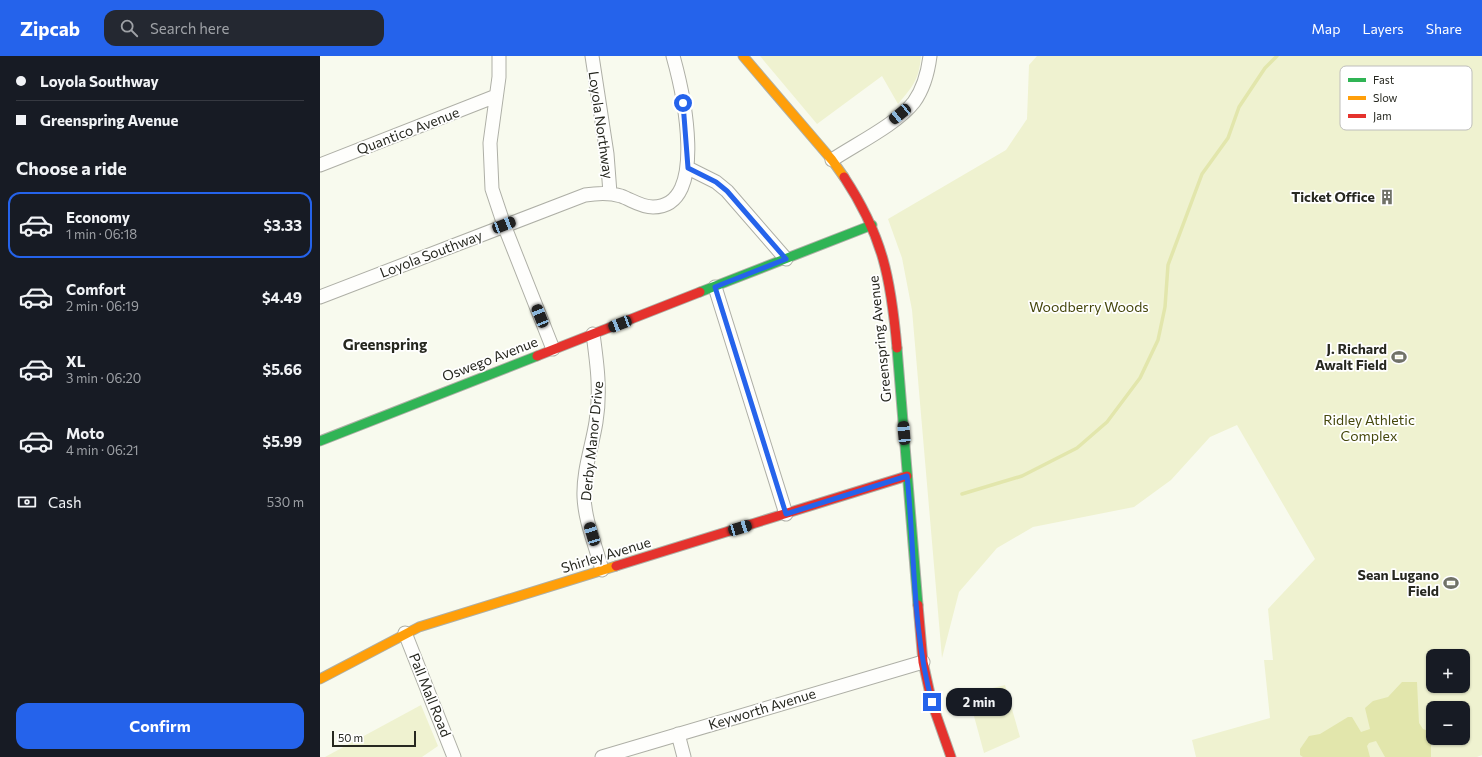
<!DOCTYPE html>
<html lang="en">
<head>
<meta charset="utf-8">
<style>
	:root { --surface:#171b24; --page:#242831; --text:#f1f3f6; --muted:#9ea1a6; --line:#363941; --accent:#2563eb }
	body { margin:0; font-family:Commissioner,sans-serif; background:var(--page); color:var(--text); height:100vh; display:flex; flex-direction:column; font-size:15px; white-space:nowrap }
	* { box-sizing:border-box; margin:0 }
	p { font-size:13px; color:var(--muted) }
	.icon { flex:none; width:22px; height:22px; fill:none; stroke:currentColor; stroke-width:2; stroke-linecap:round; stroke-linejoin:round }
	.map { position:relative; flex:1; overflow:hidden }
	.side { display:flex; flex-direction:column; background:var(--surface); width:320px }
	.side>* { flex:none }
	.top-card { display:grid; align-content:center; height:88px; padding:0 16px; background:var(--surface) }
	.buttons { position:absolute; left:1106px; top:593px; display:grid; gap:8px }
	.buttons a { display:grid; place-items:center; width:44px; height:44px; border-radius:8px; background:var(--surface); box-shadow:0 1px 3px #0004; font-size:20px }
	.scale { position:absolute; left:12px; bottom:10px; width:84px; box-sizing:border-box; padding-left:4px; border:2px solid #272820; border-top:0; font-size:11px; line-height:14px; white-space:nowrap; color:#272820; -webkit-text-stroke:3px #fff; paint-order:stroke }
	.end { position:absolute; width:18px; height:18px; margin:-9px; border:5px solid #2563eb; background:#fff; box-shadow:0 0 0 2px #fff }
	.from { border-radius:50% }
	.bubble { position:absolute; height:28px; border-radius:12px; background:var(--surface); box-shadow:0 1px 3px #0004; font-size:13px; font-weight:700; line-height:28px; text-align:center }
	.car { position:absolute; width:12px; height:24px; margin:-12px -6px; border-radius:5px; box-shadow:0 0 3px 1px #0007; background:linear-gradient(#222 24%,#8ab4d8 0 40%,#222 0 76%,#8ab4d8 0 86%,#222 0) }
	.top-card b { display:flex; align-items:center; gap:14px; height:38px; font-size:15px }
	.top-card b+b { border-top:1px solid var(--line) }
	.top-card i { width:10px; height:10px; background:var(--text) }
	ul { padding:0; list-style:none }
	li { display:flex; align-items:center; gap:12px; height:66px; margin:0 8px 6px; padding:0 8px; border:2px solid transparent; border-radius:12px }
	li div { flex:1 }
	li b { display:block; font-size:15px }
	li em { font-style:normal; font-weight:700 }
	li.active { border-color:var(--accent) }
	li>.icon { width:36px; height:36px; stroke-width:1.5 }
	h2 { padding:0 16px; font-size:18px; line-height:48px }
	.pay { display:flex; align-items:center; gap:10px; height:44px; padding:0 16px; font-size:15px }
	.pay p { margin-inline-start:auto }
	.primary-button { display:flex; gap:8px; margin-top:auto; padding:8px 16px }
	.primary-button a { flex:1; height:46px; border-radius:12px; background:var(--accent); color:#fff; font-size:16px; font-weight:700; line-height:46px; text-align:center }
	header { display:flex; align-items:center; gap:24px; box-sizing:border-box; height:56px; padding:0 20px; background:var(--accent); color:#fff }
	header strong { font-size:19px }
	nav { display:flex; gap:22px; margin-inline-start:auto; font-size:14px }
	.search { width:280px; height:36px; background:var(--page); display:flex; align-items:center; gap:10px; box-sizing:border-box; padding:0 14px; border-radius:12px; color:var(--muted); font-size:15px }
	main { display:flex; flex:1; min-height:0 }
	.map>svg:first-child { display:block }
	.green { fill:#eff2d0; fill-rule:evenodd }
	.water { fill:#e2e6ac }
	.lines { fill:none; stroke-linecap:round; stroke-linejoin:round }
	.stream { stroke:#e2e6ac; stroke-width:3.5 }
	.street-casing { stroke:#aeafa6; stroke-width:15 }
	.fast-casing { stroke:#aeafa6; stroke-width:11 }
	.slow-casing { stroke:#aeafa6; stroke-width:11 }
	.jam-casing { stroke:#aeafa6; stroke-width:11 }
	.street { stroke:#fefefc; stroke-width:13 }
	.fast { stroke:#30b455; stroke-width:9 }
	.slow { stroke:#ff9f0a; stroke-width:9 }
	.jam { stroke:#e5322d; stroke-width:9 }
	.route { stroke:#2563eb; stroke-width:5 }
	.labels { text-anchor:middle; stroke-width:3.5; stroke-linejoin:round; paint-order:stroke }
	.street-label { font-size:14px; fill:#272820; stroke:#fff }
	.poi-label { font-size:14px; font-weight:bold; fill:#272820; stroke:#fff; text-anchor:end }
	.park-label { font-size:14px; fill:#45470c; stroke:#fff }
	.neighbourhood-label { font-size:15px; font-weight:bold; fill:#272820; stroke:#fff }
	.key { fill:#fff; stroke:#bebebc; stroke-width:1 }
	.key-label { font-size:11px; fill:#272820 }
</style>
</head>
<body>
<header>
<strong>Zipcab</strong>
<div class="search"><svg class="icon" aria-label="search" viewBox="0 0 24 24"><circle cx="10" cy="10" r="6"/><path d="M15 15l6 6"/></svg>Search here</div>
<nav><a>Map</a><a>Layers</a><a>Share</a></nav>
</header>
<main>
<section class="side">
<div class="top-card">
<b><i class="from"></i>Loyola Southway</b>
<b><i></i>Greenspring Avenue</b>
</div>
<h2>Choose a ride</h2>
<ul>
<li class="active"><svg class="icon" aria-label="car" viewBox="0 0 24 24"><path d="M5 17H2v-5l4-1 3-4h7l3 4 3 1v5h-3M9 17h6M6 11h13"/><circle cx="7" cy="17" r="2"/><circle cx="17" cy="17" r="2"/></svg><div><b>Economy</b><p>1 min · 06:18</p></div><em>$3.33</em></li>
<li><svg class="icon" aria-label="car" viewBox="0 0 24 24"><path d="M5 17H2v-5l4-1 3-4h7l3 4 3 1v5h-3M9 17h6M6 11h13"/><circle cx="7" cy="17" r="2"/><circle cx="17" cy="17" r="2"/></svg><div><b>Comfort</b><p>2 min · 06:19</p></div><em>$4.49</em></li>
<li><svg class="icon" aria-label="car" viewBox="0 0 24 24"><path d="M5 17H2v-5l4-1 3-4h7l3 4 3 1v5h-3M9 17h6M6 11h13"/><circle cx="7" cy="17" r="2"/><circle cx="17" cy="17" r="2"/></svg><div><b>XL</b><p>3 min · 06:20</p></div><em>$5.66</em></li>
<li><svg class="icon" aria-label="car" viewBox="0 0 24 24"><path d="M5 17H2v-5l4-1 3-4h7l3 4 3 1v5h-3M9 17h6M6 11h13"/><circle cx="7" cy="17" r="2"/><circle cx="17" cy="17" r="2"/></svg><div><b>Moto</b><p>4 min · 06:21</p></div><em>$5.99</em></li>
</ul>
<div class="pay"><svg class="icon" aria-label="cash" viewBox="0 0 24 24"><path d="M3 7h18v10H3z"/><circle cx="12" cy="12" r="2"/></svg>Cash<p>530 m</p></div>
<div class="primary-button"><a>Confirm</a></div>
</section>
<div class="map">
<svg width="1162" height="701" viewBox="0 0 1162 701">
	<rect width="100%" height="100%" fill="#f8faee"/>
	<path class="green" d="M440 0H601C599 24 593 30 578 48L562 20 497 68Z
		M717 0H1162V699L1157 701H876L872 684 950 662 944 604H953L948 553 995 503 917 369 890 381 851 424 814 451 713 471 677 492 639 536 622 602 592 254 582 202 568 163 686 94 707 63 709 9ZM1113 600H1143V630H1113ZM1113 652H1143V682H1113Z
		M685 629 700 681 664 697 648 638Z
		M101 649 118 690 102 701H5Z"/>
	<path class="water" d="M1082 626H1097L1099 667 1103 673 1111 676V701H1065L1056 685 1049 687 1047 690 1050 701H983L980 699V693L989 680 1000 678 1028 661H1032L1041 676 1050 673 1045 652 1053 645 1068 641Z"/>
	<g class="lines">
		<path class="stream" d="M642 438 702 420 757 392 787 366 820 322 838 284 845 251 848 209 882 118 908 82 919 51 945 12 957 0"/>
		<g class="street-casing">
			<path id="street" d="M179 0V21L170 87 172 133 184 169 233 293
				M272 0 287 98 290 137
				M512 104C536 88 577 68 594 46 604 32 608 16 610 0
				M0 109 176 40
				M368 112 396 126 407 135 466 203
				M395 231 466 458
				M0 241 265 139C277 137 289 136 301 140 312 144 321 151 333 151 390 151 362 32 353 0
				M273 278C277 307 281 336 276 366 272 391 263 415 264 441 265 466 276 490 282 514
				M85 577 134 701
				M358 678 364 701
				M282 701 603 606"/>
		</g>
		<g class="fast-casing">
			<path id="fast" d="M380 236 552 169
				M577 292 598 549
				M0 385 217 300"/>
		</g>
		<g class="slow-casing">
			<path id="slow" d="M423 0 512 104 524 121
				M0 623 99 571 296 510"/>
		</g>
		<g class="jam-casing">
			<path id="jam" d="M524 121C563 180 571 223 577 292
				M217 300 380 236
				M296 510 587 420
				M598 549 603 606 612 647 631 701"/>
		</g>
		<use href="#street" class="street"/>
		<use href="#fast" class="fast"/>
		<use href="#slow" class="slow"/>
		<use href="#jam" class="jam"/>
	</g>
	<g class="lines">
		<path class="route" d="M363 47 368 112 396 126 407 135 466 203 395 231 466 458 587 420C595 495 592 574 612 646"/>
	</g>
	<defs>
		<g id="building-bare" transform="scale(1.2)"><path d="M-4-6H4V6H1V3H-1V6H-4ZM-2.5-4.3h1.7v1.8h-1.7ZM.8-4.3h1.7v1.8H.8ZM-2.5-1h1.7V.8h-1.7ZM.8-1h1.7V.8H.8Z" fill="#707268" stroke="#fff" stroke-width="2.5" paint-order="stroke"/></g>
		<g id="stadium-bare" transform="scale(1.2)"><path d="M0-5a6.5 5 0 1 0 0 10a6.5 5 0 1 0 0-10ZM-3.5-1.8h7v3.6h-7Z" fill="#707268" stroke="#fff" stroke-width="2.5" paint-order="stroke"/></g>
	</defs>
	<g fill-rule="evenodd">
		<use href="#building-bare" x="1067" y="141"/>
		<use href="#stadium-bare" x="1079" y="301"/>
		<use href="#stadium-bare" x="1131" y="527"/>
	</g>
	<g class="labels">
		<g class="street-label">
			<text transform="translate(281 69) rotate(82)" y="5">Loyola Northway</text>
			<text transform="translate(88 75) rotate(-21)" y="5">Quantico Avenue</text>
			<text transform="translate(111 198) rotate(-21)" y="5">Loyola Southway</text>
			<text transform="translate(560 283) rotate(-96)" y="5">Greenspring Avenue</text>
			<text transform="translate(170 303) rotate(-21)" y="5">Oswego Avenue</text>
			<text transform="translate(272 385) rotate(-84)" y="5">Derby Manor Drive</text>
			<text transform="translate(286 499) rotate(-17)" y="5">Shirley Avenue</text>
			<text transform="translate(110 639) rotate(68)" y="5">Pall Mall Road</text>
			<text transform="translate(442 653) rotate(-17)" y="5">Keyworth Avenue</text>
		</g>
		<g class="poi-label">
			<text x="1055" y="146">Ticket Office</text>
			<text x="1067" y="298">J. Richard<tspan x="1067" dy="16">Awalt Field</tspan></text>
			<text x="1119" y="524">Sean Lugano<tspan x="1119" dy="16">Field</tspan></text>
		</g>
		<g class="park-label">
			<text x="769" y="256">Woodberry Woods</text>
			<text x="1049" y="369">Ridley Athletic<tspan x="1049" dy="16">Complex</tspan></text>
		</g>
		<g class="neighbourhood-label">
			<text x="65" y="294">Greenspring</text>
		</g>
	</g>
	<rect x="1020" y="10" width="132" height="64" rx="6" class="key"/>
	<rect x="1028" y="22" width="18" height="4" fill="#30b455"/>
	<rect x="1028" y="40" width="18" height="4" fill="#ff9f0a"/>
	<rect x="1028" y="58" width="18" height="4" fill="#e5322d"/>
	<g class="key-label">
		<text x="1053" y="28">Fast</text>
		<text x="1053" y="46">Slow</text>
		<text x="1053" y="64">Jam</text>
	</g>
</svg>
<div class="buttons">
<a>+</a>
<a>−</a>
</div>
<div class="scale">50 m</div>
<i class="end from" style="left:363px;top:47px"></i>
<i class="end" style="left:612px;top:646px"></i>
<div class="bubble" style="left:626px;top:632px;width:66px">2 min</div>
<i class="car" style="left:580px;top:58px;rotate:231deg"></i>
<i class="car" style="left:184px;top:169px;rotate:69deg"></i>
<i class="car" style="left:220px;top:260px;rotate:338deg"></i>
<i class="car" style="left:300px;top:268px;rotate:249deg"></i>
<i class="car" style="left:584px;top:377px;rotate:355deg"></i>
<i class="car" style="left:420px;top:472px;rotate:73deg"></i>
<i class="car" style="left:272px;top:478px;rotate:343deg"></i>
</div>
</main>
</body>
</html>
